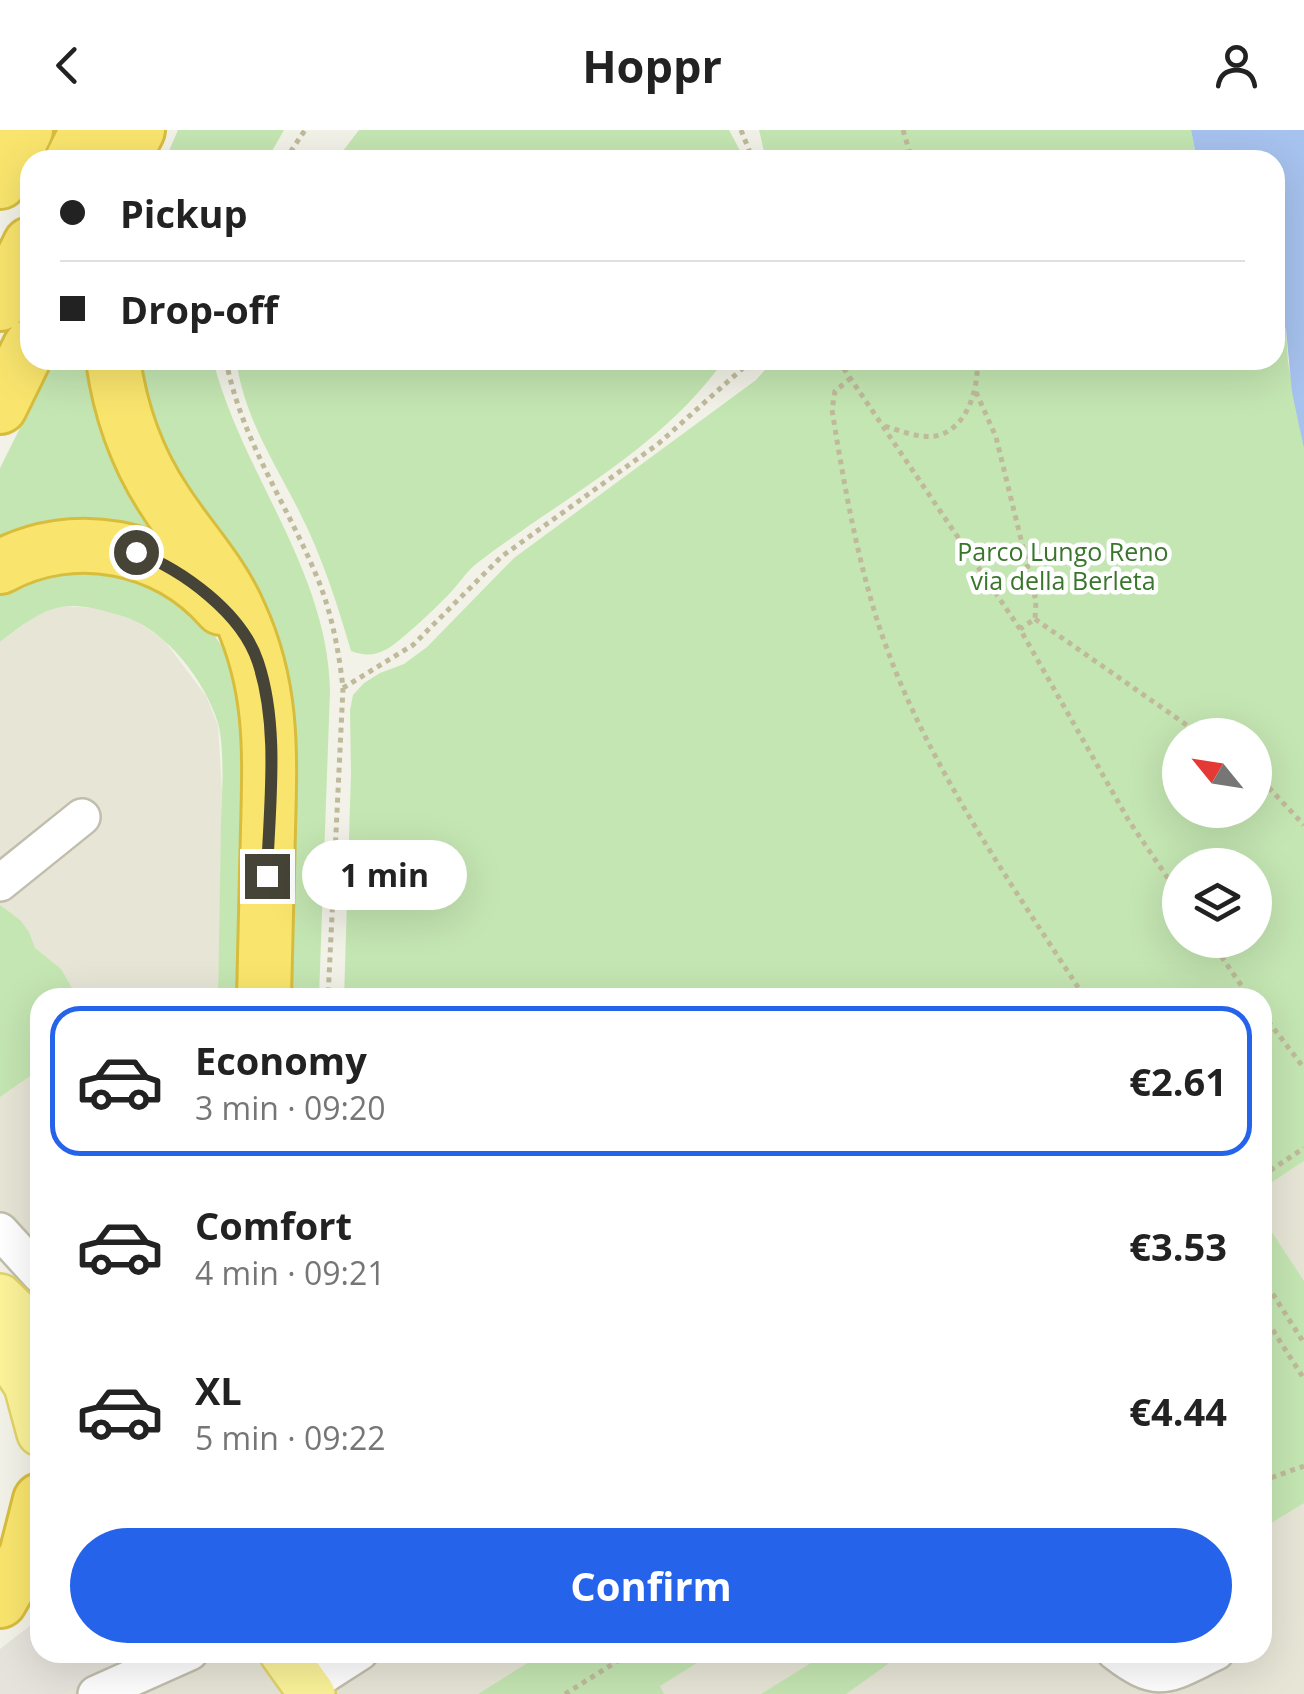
<!DOCTYPE html>
<html lang="en">
<head>
<meta charset="utf-8">
<style>
	:root { --surface:#fff; --page:#f6f6f6; --text:#222; --muted:#767676; --line:#e0e0e0; --accent:#2563eb }
	body { margin:0; font-family:"Open Sans",sans-serif; background:var(--page); color:var(--text); height:100vh; display:flex; flex-direction:column; font-size:38px; white-space:nowrap }
	* { box-sizing:border-box; margin:0 }
	p { font-size:32px; color:var(--muted) }
	.icon { flex:none; width:55px; height:55px; fill:none; stroke:currentColor; stroke-width:2; stroke-linecap:round; stroke-linejoin:round }
	.map { position:relative; flex:1; overflow:hidden }
	.details { position:absolute; left:30px; top:858px; width:1242px; height:675px; display:flex; flex-direction:column; background:var(--surface); border-radius:30px; box-shadow:0 10px 40px #0002 }
	.details>* { flex:none }
	.banner { position:absolute; left:20px; top:20px; width:1265px; height:220px; border-radius:30px; box-shadow:0 10px 40px #0002; display:grid; align-content:center; height:220px; padding:0 40px; background:var(--surface) }
	.needle { width:65px; rotate:300deg }
	.tools { position:absolute; left:1162px; top:588px; display:grid; gap:20px }
	.tools a { display:grid; place-items:center; width:110px; height:110px; border-radius:50%; background:var(--surface); box-shadow:0 10px 40px #0002; font-size:50px }
	.end { position:absolute; width:45px; height:45px; margin:-22px; border:12px solid #464337; background:#fff; box-shadow:0 0 0 5px #fff }
	.from { border-radius:50% }
	.bubble { position:absolute; height:70px; border-radius:35px; background:var(--surface); box-shadow:0 10px 40px #0002; font-size:32px; font-weight:700; line-height:70px; text-align:center }
	.banner b { display:flex; align-items:center; gap:35px; height:95px; font-size:38px }
	.banner b+b { border-top:2px solid var(--line) }
	.banner i { width:25px; height:25px; background:var(--text) }
	ul { padding:18px 0 0; list-style:none }
	li { display:flex; align-items:center; gap:30px; height:150px; margin:0 20px 15px; padding:0 20px; border:5px solid transparent; border-radius:30px }
	li div { flex:1 }
	li b { display:block; font-size:38px }
	li em { font-style:normal; font-weight:700 }
	li.selected { border-color:var(--accent) }
	li>.icon { width:90px; height:90px; stroke-width:1.5 }
	.button { display:flex; gap:20px; margin-top:auto; padding:20px 40px }
	.button a { flex:1; height:115px; border-radius:60px; background:var(--accent); color:#fff; font-size:40px; font-weight:700; line-height:115px; text-align:center }
	header { display:flex; justify-content:space-between; align-items:center; height:130px; padding:0 40px; background:var(--surface); font-size:45px; font-weight:700 }
	.map>svg:first-child { display:block }
	.residential { fill:#e7e5d6 }
	.industrial { fill:#e6e3dc }
	.green { fill:#c4e6b2; fill-rule:evenodd }
	.water { fill:#a6c2ee }
	.lines { fill:none; stroke-linecap:round; stroke-linejoin:round }
	.minor-casing { stroke:#c1bead; stroke-width:40 }
	.major-casing { stroke:#e0d369; stroke-width:50 }
	.highway-casing { stroke:#d8bd3d; stroke-width:58 }
	.path { stroke:#c0ba9c; stroke-width:5; stroke-dasharray:5 5; stroke-linecap:butt }
	.minor { stroke:#fff; stroke-width:35 }
	.major { stroke:#fbf299; stroke-width:45 }
	.highway { stroke:#f9e56d; stroke-width:52 }
	.route { stroke:#464337; stroke-width:12 }
	.labels { text-anchor:middle; stroke-width:9; stroke-linejoin:round; paint-order:stroke }
	.park-label { font-size:25px; fill:#39762c; stroke:#fff }
</style>
</head>
<body>
<header><svg class="icon" aria-label="back" viewBox="0 0 24 24"><path d="M15 5l-7 7 7 7"/></svg>Hoppr<svg class="icon" aria-label="person" viewBox="0 0 24 24"><circle cx="12" cy="8" r="4"/><path d="M4 21q1-7 8-7t8 7"/></svg></header>
<div class="map">
<svg width="1304" height="1564" viewBox="0 0 1304 1564">
	<rect width="100%" height="100%" fill="#f3f2e8"/>
	<path class="residential" d="M57 476 98 478 136 491 164 510 206 566 218 595 222 662 218 867 40 868V1160L0 1115V512L34 487Z
		M1304 1031V1564H64L156 1522H1262L1263 1058Z"/>
	<path class="industrial" d="M40 1488V1522L156 1523 64 1564H0V1519Z"/>
	<path class="green" d="M178 0H284L267 30H165Z
		M359 0H729L745 30H336Z
		M759 0H1191L1197 30H766Z
		M1275 163 1286 200 1288 232 1304 319V1031L1263 1058 1262 868H344L351 643 350 580 353 565 364 553 380 543 404 534 427 517 514 428 756 250 774 230H1275ZM1180 605H1255V680H1180ZM1180 735H1255V810H1180Z
		M54 230H94L168 410 0 415V338Z
		M131 230H213C242 344 328 440 330 561L319 867H289L293 607C292 573 288 544 277 512L162 331Z
		M236 230H724C662 319 560 369 476 434 466 442 459 454 450 463 440 474 399 513 387 519 374 526 364 526 351 521 337 473 322 426 299 381 273 330 245 289 236 230Z
		M125 438 204 490 225 521 234 542 244 610 238 867H218C219 809 220 751 221 692 222 664 225 620 218 593 205 551 167 501 125 487 62 467 50 474 0 512V453L21 444Z
		M0 775 20 790 29 802 35 818 61 839 76 865V867L40 868V939L0 967Z
		M1262 1087 1304 1151V1373L1263 1398Z
		M545 1522H713V1523L660 1556 664 1564H478Z
		M827 1523H881L888 1534 846 1564H761Z"/>
	<path class="water" d="M1191 0H1304V319L1292 262 1286 200 1275 163V30H1197Z"/>
	<g class="lines">
		<g class="minor-casing">
			<path id="minor" d="M0 753 82 687
				M0 1101 40 1145
				M1115 1522C1160 1557 1169 1544 1216 1522
				M307 1556 360 1522
				M96 1564 190 1522"/>
		</g>
		<g class="major-casing">
			<path id="major" d="M0 1167 40 1206
				M0 1214 27 1255 40 1303
				M282 1522 312 1564"/>
		</g>
		<g class="highway-casing">
			<path id="highway" d="M72 30 87 0
				M123 30 138 0
				M0 52 26 0
				M0 174 30 114
				M113 230C120 280 137 329 165 371 190 410 222 442 240 485 273 558 270 622 268 700 267 756 265 812 264 868
				M0 277 30 216
				M0 437C73 397 167 415 221 478
				M0 1471 26 1425 40 1370"/>
		</g>
		<path class="path" d="M741 0 753 30
			M903 0 912 30
			M285 30 305 0
			M226 230C241 310 289 377 319 452 332 485 339 522 343 558L328 868
			M838 230 1020 499 1129 691 1180 766
			M851 248 835 261 832 280C842 342 853 406 870 466 910 612 1004 742 1085 868
			M976 262 996 307 1036 471 1035 489 1020 499
			M885 296C900 301 923 310 940 305 969 295 979 256 977 230
			M1035 489 1201 605
			M343 558 413 515 501 427 658 314 752 230
			M1255 643 1304 695
			M1210 810 1250 868
			M1262 883 1304 938
			M1262 1046 1304 1018
			M1262 1147 1304 1213
			M1262 1183 1304 1249
			M1262 1351 1304 1336
			M1262 1440 1267 1441
			M565 1564 632 1522"/>
		<use href="#minor" class="minor"/>
		<use href="#major" class="major"/>
		<use href="#highway" class="highway"/>
	</g>
	<g class="lines">
		<path class="route" d="M136 422C183 440 242 483 258 532 280 598 269 677 267 746"/>
	</g>
	<g class="labels">
		<g class="park-label">
			<text x="1063" y="431">Parco Lungo Reno<tspan x="1063" dy="29">via della Berleta</tspan></text>
		</g>
	</g>
</svg>
<div class="tools">
<a><svg class="needle" viewBox="-14 -14 28 28"><path d="M0-13l5 13h-10z" fill="#e53935"/><path d="M0 13l5-13h-10z" fill="#767676"/></svg></a>
<a><svg class="icon" aria-label="layers" viewBox="0 0 24 24"><path d="M12 4l9 5-9 5-9-5zM3 14l9 5 9-5"/></svg></a>
</div>
<i class="end from" style="left:136px;top:422px"></i>
<i class="end" style="left:267px;top:746px"></i>
<div class="bubble" style="left:302px;top:710px;width:165px">1 min</div>
<div class="banner">
<b><i class="from"></i>Pickup</b>
<b><i></i>Drop-off</b>
</div>
<section class="details">
<ul>
<li class="selected"><svg class="icon" aria-label="car" viewBox="0 0 24 24"><path d="M5 17H2v-5l4-1 3-4h7l3 4 3 1v5h-3M9 17h6M6 11h13"/><circle cx="7" cy="17" r="2"/><circle cx="17" cy="17" r="2"/></svg><div><b>Economy</b><p>3 min · 09:20</p></div><em>€2.61</em></li>
<li><svg class="icon" aria-label="car" viewBox="0 0 24 24"><path d="M5 17H2v-5l4-1 3-4h7l3 4 3 1v5h-3M9 17h6M6 11h13"/><circle cx="7" cy="17" r="2"/><circle cx="17" cy="17" r="2"/></svg><div><b>Comfort</b><p>4 min · 09:21</p></div><em>€3.53</em></li>
<li><svg class="icon" aria-label="car" viewBox="0 0 24 24"><path d="M5 17H2v-5l4-1 3-4h7l3 4 3 1v5h-3M9 17h6M6 11h13"/><circle cx="7" cy="17" r="2"/><circle cx="17" cy="17" r="2"/></svg><div><b>XL</b><p>5 min · 09:22</p></div><em>€4.44</em></li>
</ul>
<div class="button"><a>Confirm</a></div>
</section>
</div>
</body>
</html>
